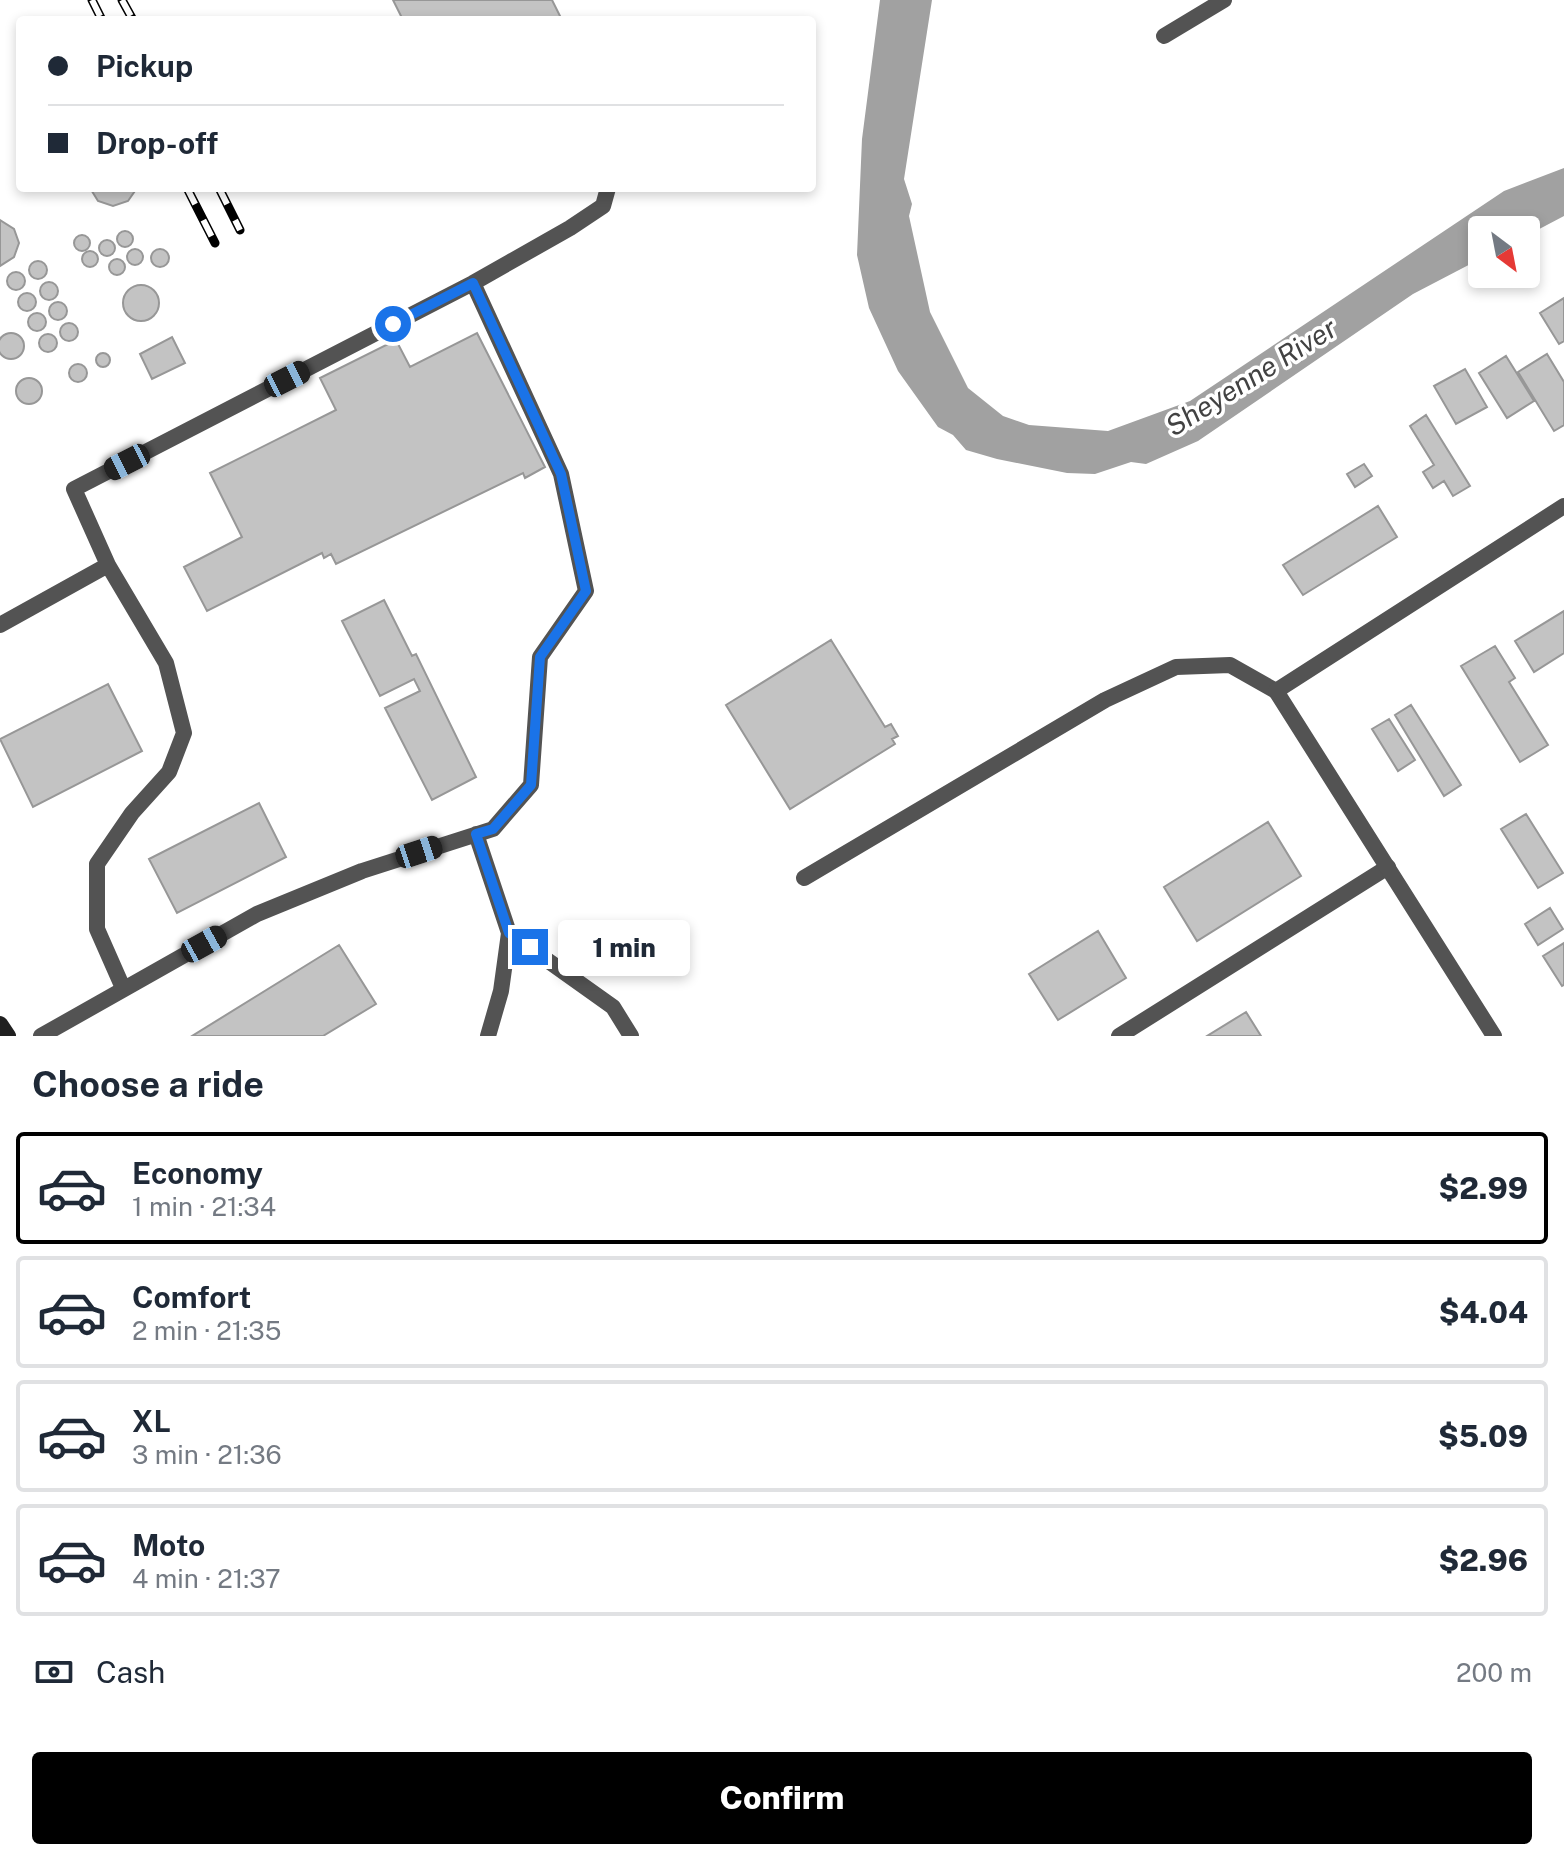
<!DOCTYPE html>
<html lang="en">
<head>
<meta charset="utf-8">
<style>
	:root { --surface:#fff; --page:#f2f2f3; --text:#1f2937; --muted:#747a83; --line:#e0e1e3; --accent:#000 }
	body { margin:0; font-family:"Public Sans",sans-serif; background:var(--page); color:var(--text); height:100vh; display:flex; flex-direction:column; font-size:30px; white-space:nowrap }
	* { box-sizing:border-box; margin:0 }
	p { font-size:26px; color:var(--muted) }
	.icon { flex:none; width:44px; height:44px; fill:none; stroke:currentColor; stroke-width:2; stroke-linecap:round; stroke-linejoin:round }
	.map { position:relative; height:1036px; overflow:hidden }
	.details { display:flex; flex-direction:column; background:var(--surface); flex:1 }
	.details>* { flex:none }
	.guide { position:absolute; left:16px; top:16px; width:800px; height:176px; border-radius:8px; box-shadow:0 4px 12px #0003; display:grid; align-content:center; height:176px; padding:0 32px; background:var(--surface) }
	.needle { width:52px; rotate:148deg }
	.tools { position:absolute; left:1468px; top:216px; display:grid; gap:16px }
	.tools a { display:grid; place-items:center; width:72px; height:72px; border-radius:8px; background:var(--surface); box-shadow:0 4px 12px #0003; font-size:40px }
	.end { position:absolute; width:36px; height:36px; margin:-18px; border:10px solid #1a73e8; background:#fff; box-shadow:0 0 0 4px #fff }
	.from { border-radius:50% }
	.bubble { position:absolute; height:56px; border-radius:8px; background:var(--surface); box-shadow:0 4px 12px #0003; font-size:26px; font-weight:800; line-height:56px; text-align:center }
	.car { position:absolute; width:24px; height:48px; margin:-24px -12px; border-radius:10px; box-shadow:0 0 6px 2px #0007; background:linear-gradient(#222 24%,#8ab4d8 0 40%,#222 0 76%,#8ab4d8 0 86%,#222 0) }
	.guide b { display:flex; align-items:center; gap:28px; height:76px; font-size:30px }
	.guide b+b { border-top:2px solid var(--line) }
	.guide i { width:20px; height:20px; background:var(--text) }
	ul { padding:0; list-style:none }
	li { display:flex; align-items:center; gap:24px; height:112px; margin:0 16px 12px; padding:0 16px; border:4px solid var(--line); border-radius:8px }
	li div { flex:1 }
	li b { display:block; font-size:30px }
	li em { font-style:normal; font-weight:800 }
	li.current { border-color:var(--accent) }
	li>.icon { width:72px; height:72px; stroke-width:1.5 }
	h2 { padding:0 32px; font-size:36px; line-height:96px }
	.pay { display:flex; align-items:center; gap:20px; height:88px; padding:0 32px; font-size:30px }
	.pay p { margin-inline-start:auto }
	.action { display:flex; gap:16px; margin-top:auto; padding:16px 32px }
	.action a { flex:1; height:92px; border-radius:8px; background:var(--accent); color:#fff; font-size:32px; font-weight:800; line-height:92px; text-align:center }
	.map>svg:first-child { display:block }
	.water { fill:#a1a1a1 }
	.building { fill:#c3c3c3; stroke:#979797; stroke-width:2 }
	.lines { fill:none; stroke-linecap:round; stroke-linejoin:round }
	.lane { stroke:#535353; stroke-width:16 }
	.street { stroke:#535353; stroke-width:16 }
	.secondary { stroke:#202020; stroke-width:16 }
	.rail-casing { stroke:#000; stroke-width:9 }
	.rail { stroke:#fff; stroke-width:6; stroke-dasharray:18; stroke-linecap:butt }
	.route { stroke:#1a73e8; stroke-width:10 }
	.labels { text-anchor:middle; stroke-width:7; stroke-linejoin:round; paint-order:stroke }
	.water-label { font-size:28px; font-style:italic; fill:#424242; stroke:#fff }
</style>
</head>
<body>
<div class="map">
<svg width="1564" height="1036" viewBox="0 0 1564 1036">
	<rect width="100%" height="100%" fill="#fff"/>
	<path class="water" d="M880 0H932L904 179 912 204 909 216 930 312 968 388 1003 416 1029 425 1108 431 1190 401 1504 191 1564 168V216L1526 236V230H1482V258L1413 294 1198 441 1146 464 1131 462 1095 474 1067 473 997 459 966 450 953 435 938 427 898 371 869 308 857 255 862 139Z"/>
	<path class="building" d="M393 0H552L562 20H403Z
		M90 188H137L128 201 113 206 98 201Z
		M0 220 14 229 19 243 14 257 0 266Z
		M117 239a8 8 0 1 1 16 0a8 8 0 1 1-16 0Z
		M74 243a8 8 0 1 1 16 0a8 8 0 1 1-16 0Z
		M99 248a8 8 0 1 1 16 0a8 8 0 1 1-16 0Z
		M127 257a8 8 0 1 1 16 0a8 8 0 1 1-16 0Z
		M151 258a9 9 0 1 1 18 0a9 9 0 1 1-18 0Z
		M82 259a8 8 0 1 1 16 0a8 8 0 1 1-16 0Z
		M109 267a8 8 0 1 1 16 0a8 8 0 1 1-16 0Z
		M29 270a9 9 0 1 1 18 0a9 9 0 1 1-18 0Z
		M7 281a9 9 0 1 1 18 0a9 9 0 1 1-18 0Z
		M40 291a9 9 0 1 1 18 0a9 9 0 1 1-18 0Z
		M123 303a18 18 0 1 1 36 0a18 18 0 1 1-36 0Z
		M18 302a9 9 0 1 1 18 0a9 9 0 1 1-18 0Z
		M1564 298V341L1559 344 1540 313Z
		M49 311a9 9 0 1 1 18 0a9 9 0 1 1-18 0Z
		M28 322a9 9 0 1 1 18 0a9 9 0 1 1-18 0Z
		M60 332a9 9 0 1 1 18 0a9 9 0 1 1-18 0Z
		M477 333 545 467 525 478 523 473 336 564 331 554 324 558 322 553 207 611 184 567 242 537 210 473 336 410 320 378 396 340 410 367Z
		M-2 346a13 13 0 1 1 26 0a13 13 0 1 1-26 0Z
		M39 343a9 9 0 1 1 18 0a9 9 0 1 1-18 0Z
		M172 337 185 363 152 379 140 354Z
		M96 360a7 7 0 1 1 14 0a7 7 0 1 1-14 0Z
		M1547 354 1564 382V425L1554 431 1518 372Z
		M1506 356 1534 401 1507 418 1479 373Z
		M69 373a9 9 0 1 1 18 0a9 9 0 1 1-18 0Z
		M1465 369 1487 407 1456 424 1434 386Z
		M16 391a13 13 0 1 1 26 0a13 13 0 1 1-26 0Z
		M1426 415 1470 486 1453 496 1444 481 1433 488 1423 472 1434 465 1410 426Z
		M1364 464 1372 476 1355 487 1347 474Z
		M1378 506 1397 537 1303 595 1283 565Z
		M384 600 412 656 416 654 476 777 432 800 385 708 420 691 414 679 380 696 342 621Z
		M1564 611V653L1534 672 1515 641Z
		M831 640 885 727 891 724 898 736 892 739 895 744 790 809 726 705Z
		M1495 646 1515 678 1509 682 1548 745 1520 762 1461 666Z
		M108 684 142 751 33 807 0 739Z
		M1411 705 1461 785 1444 796 1395 715Z
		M1389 719 1415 760 1398 771 1372 729Z
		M259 803 286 857 177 913 149 859Z
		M1526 814 1563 873 1538 888 1501 829Z
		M1268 822 1301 876 1197 941 1164 887Z
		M1550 908 1563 929 1538 945 1525 924Z
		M1098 931 1126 978 1058 1020 1029 974Z
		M1564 943V985L1562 986 1543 956Z
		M339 945 376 1004 323 1036H192Z
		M1246 1012 1261 1036H1207Z"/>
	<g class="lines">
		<path class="lane" d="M1164 36 1224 0
			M0 625 108 565
			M476 834 509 933
			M804 878 1105 700 1176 667 1230 665 1276 691
			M123 988 97 929V864L132 813 169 772 184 733 166 663 108 565 74 489 473 283 570 228 603 206 608 188
			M41 1036 257 914 362 871 493 829 531 785 540 657 586 591 561 474 473 283
			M488 1036 501 991 509 933 613 1007 631 1036
			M1119 1036 1388 867"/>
		<path class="street" d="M1494 1036 1276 691 1564 506"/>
		<path class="secondary" d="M0 1024 8 1036"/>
		<g class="rail-casing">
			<path id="rail" d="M92 0 102 20
				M122 0 133 20
				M187 188 215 243
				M219 188 240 230"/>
		</g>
		<use href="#rail" class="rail"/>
	</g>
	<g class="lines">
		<path class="route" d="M393 324 473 283 561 474 586 591 540 657 531 785 493 829 476 834 509 933 530 947"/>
	</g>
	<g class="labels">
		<g class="water-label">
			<text transform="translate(1251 377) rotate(-32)" y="10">Sheyenne River</text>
		</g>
	</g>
</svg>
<div class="tools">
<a><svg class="needle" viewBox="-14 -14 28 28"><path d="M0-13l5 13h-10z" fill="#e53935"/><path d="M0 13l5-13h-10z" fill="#747a83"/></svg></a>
</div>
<i class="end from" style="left:393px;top:324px"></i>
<i class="end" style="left:530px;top:947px"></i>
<div class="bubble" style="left:558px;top:920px;width:132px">1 min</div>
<i class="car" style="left:287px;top:379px;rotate:63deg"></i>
<i class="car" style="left:127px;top:462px;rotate:243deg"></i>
<i class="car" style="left:419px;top:852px;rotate:72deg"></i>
<i class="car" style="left:204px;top:944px;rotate:61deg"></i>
<div class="guide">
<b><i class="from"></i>Pickup</b>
<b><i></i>Drop-off</b>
</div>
</div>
<section class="details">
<h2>Choose a ride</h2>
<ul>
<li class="current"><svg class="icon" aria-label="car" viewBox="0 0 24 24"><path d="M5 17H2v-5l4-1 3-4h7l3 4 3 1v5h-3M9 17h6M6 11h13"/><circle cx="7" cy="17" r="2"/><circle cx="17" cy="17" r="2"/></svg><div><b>Economy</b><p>1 min · 21:34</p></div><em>$2.99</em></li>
<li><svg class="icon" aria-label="car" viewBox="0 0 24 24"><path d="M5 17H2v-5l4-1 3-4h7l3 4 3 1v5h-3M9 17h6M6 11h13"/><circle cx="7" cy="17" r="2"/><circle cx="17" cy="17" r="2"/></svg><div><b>Comfort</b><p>2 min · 21:35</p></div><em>$4.04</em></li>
<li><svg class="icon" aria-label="car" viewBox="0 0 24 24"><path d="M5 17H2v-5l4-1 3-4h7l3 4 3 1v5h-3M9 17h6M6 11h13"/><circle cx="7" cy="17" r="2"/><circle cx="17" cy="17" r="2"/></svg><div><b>XL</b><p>3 min · 21:36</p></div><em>$5.09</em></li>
<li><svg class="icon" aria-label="car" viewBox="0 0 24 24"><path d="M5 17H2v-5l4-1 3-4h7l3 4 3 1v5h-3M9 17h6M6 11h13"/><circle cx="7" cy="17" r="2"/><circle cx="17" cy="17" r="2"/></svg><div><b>Moto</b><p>4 min · 21:37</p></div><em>$2.96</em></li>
</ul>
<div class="pay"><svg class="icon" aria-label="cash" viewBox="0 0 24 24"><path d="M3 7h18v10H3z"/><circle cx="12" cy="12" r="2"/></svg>Cash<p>200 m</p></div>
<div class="action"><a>Confirm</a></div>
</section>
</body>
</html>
